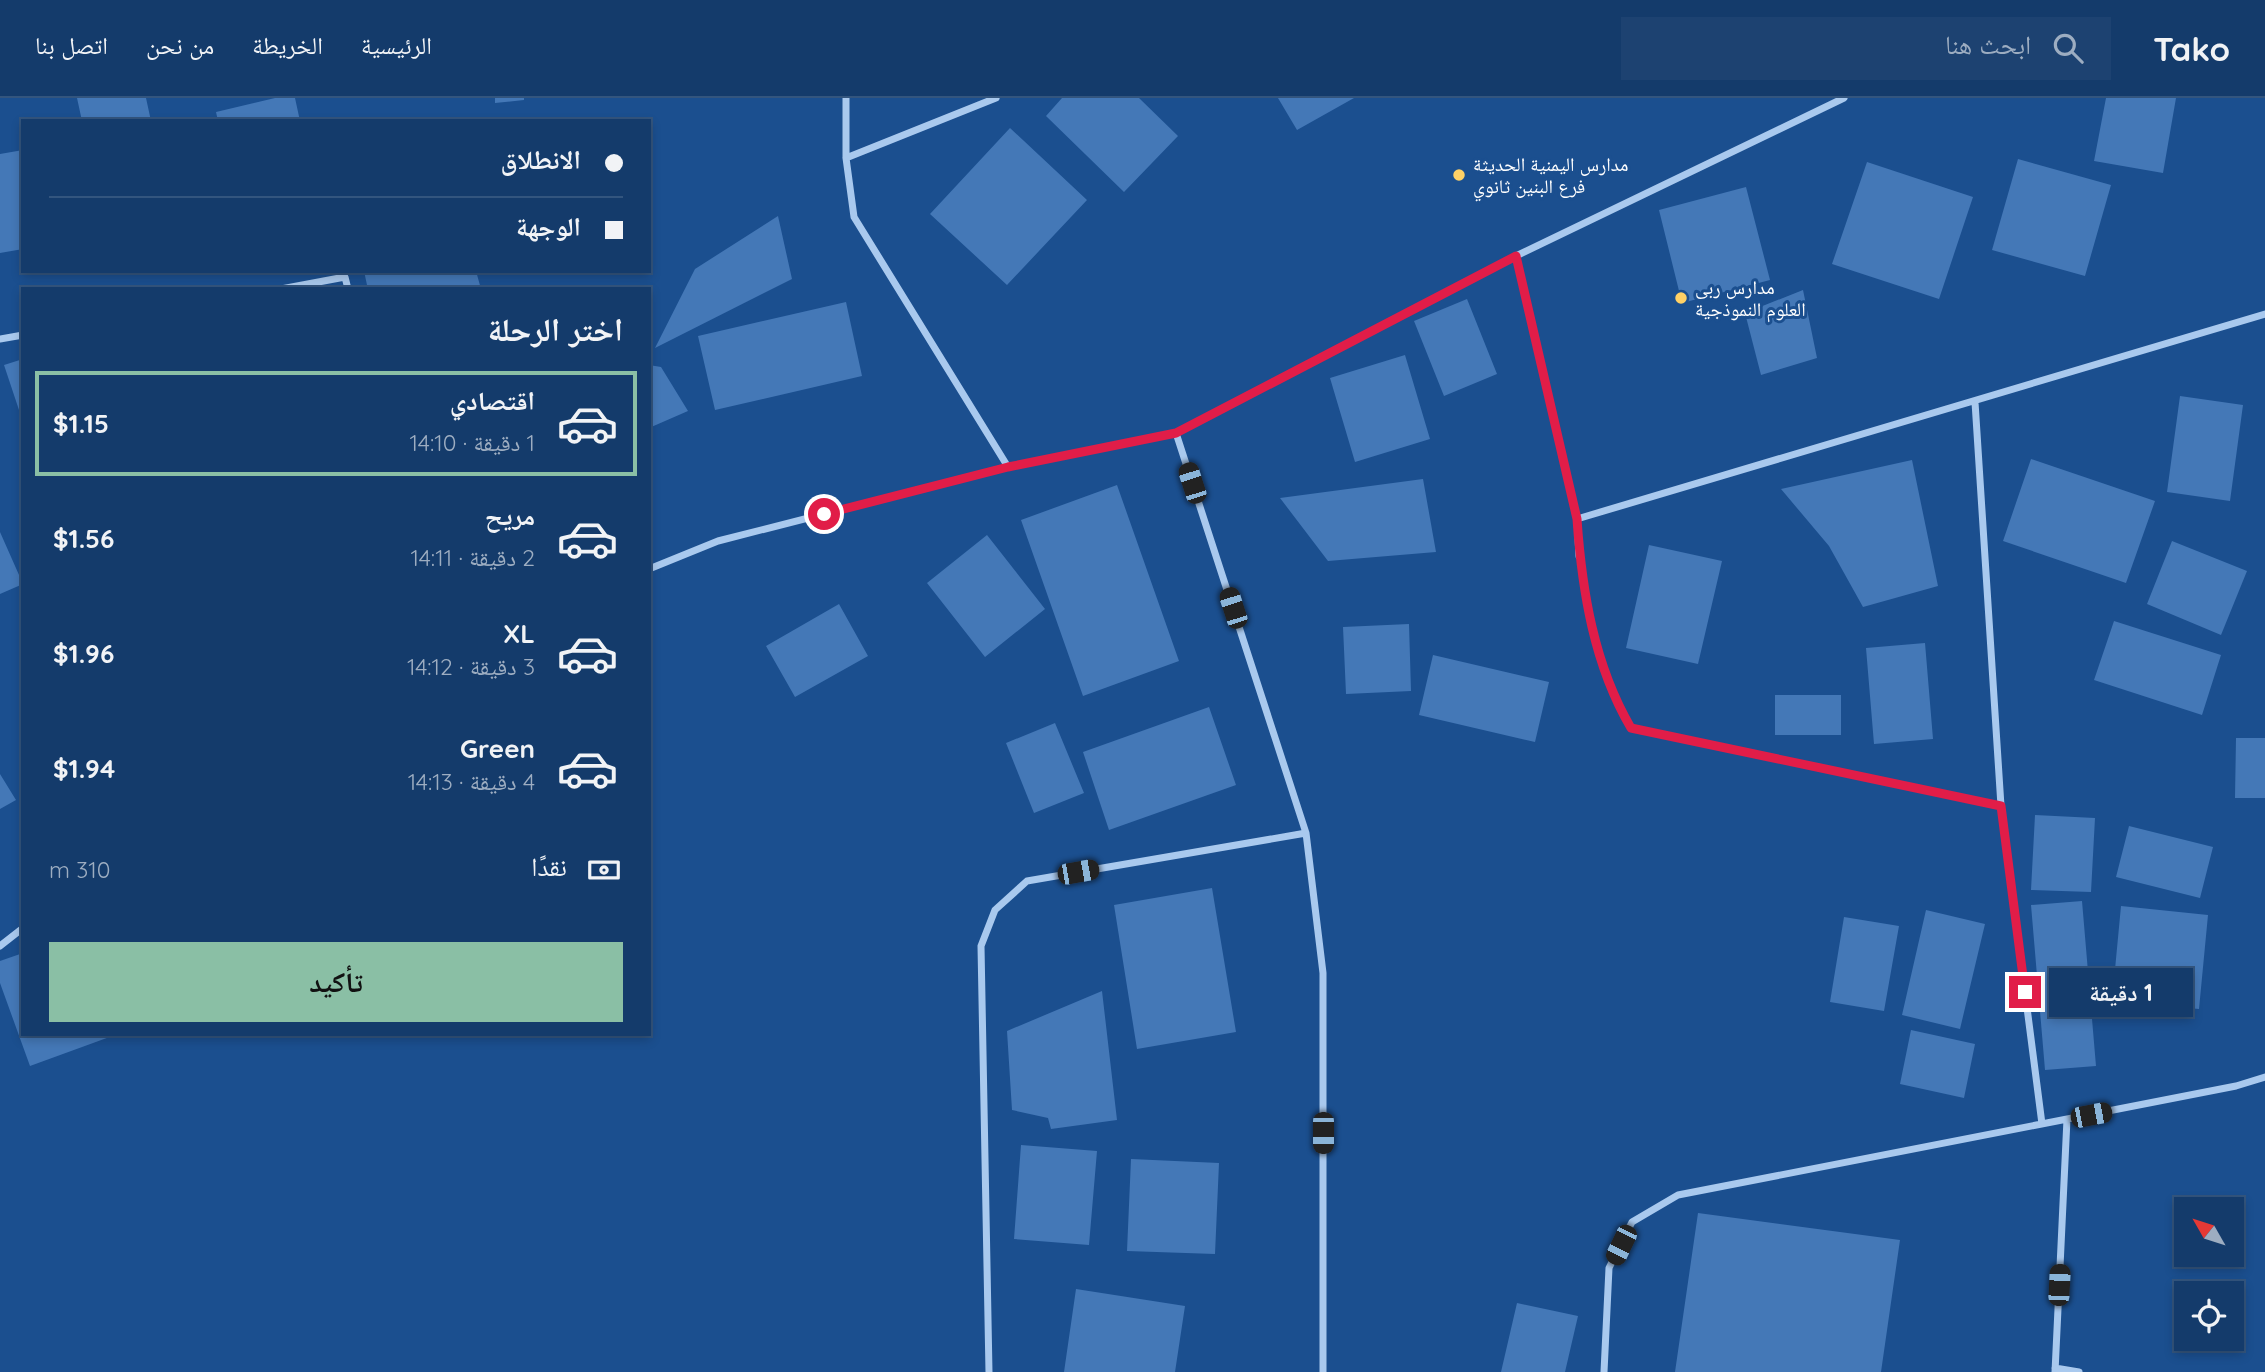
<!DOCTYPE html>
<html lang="ar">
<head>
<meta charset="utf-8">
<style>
	:root { --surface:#143b6b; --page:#1d4271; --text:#f1f3f6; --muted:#9dadc1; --line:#33557e; --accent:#8abfa5 }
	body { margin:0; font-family:Quicksand,"Noto Naskh Arabic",sans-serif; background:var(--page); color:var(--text); direction:rtl; height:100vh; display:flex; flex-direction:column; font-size:26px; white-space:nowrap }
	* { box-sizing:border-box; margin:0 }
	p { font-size:23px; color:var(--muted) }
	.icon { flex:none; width:38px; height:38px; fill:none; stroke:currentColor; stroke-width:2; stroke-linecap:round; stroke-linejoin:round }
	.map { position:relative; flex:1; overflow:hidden; direction:ltr }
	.details { position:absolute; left:21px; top:189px; width:630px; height:749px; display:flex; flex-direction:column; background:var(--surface); border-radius:0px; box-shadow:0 4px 10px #0003,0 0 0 2px var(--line); direction:rtl }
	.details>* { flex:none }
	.hud { position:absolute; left:21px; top:21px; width:630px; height:154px; border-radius:0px; box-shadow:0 4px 10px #0003,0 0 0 2px var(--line); direction:rtl; display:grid; align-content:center; height:154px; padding:0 28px; background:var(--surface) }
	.needle { width:46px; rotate:309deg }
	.controls { position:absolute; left:2174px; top:1099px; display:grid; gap:14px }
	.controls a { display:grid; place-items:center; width:70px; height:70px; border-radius:0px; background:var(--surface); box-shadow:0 4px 10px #0003,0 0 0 2px var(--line); font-size:35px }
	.end { position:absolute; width:32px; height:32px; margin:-16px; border:9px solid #e11d48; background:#fff; box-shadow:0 0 0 4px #fff }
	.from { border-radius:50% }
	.bubble { position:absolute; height:49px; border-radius:0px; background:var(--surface); box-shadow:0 4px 10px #0003,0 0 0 2px var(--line); font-size:23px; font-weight:700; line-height:49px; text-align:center; direction:rtl }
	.car { position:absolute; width:21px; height:42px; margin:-21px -10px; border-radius:9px; box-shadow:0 0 5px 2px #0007; background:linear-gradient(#222 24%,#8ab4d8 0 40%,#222 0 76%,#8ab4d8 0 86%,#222 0) }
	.hud b { display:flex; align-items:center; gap:24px; height:66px; font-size:26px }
	.hud b+b { border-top:2px solid var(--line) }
	.hud i { width:18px; height:18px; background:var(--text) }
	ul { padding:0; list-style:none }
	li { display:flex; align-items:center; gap:21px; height:105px; margin:0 14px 10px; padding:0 14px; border:4px solid transparent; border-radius:0px }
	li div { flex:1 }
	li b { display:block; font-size:26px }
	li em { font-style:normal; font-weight:700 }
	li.on { border-color:var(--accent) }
	li>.icon { width:63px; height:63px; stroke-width:1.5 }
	h2 { padding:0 28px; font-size:32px; line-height:84px }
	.pay { display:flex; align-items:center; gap:18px; height:77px; padding:0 28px; font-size:26px }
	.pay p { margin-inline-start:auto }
	.button { display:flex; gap:14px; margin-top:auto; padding:14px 28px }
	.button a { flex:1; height:80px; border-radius:0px; background:var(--accent); color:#111; font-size:28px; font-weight:700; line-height:80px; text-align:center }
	header { display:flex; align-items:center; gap:42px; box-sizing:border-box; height:98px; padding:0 35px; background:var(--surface); border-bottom:2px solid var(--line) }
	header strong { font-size:33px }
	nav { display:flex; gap:38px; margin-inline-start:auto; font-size:24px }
	.search { width:490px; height:63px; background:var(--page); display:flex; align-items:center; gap:18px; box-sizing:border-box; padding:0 24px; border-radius:0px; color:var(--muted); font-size:26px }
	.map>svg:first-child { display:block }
	.building { fill:#4478b7 }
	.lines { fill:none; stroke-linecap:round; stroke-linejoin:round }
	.lane { stroke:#a9c9ee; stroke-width:5 }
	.street { stroke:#a9c9ee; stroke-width:7 }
	.route { stroke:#e11d48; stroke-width:9 }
	.poi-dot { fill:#ffd166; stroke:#1b4f8f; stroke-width:2.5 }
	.labels { text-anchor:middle; stroke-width:6; stroke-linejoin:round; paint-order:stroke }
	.poi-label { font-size:19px; fill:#fff; stroke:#1b4f8f; text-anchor:start }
</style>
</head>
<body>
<header>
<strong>Tako</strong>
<div class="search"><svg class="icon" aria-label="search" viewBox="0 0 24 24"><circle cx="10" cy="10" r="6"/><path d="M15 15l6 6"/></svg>ابحث هنا</div>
<nav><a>الرئيسية</a><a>الخريطة</a><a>من نحن</a><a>اتصل بنا</a></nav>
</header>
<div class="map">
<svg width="2265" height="1274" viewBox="0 0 2265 1274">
	<rect width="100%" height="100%" fill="#1b4f8f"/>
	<path class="building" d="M77 0H146L151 23H82Z
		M275 0H295L300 23H218L216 14Z
		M495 0H524V2L495 5Z
		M1062 0H1139L1178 38 1124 94 1046 18Z
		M1278 0H1354L1297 32Z
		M2106 0H2176L2163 75 2094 63Z
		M1010 30 1087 102 1007 187 930 116Z
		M23 52V151L0 155V56Z
		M2018 61 2111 87 2085 178 1992 152Z
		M1867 64 1973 99 1939 201 1832 166Z
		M1746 89 1770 182 1682 205 1659 112Z
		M778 118 792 181 655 250 695 171Z
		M364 173H476L481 191H370L367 187Z
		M1803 192 1817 260 1761 277 1745 215Z
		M1467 201 1497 276 1444 298 1414 223Z
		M846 204 862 278 715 312 698 238Z
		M1405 257 1430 341 1355 364 1330 280Z
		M23 261V321H22L4 267Z
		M649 267 661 269 688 313 649 330Z
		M2180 298 2243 307 2230 403 2167 394Z
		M2031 361 2155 403 2126 485 2003 443Z
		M1912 362 1938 488 1863 509 1829 448 1781 391Z
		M1423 381 1436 454 1328 463 1280 400Z
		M1117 387 1179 563 1083 598 1021 422Z
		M0 434 23 486 0 496Z
		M987 437 1045 511 985 559 927 485Z
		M2172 443 2247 473 2221 537 2147 506Z
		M1649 447 1722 463 1698 566 1626 550Z
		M839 506 868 558 795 599 766 548Z
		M2114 523 2221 557 2202 617 2094 582Z
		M1409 526 1411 593 1346 596 1343 529Z
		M1925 545 1933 641 1874 646 1866 550Z
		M1433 557 1549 584 1535 644 1419 617Z
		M1775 597H1841V637H1775Z
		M1209 609 1236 687 1109 732 1083 654Z
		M1055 625 1084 695 1034 715 1006 645Z
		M2236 640H2265V700H2235Z
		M0 676 16 702 0 711Z
		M2035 717 2095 720 2091 794 2031 792Z
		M2129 728 2213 749 2200 800 2116 779Z
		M1212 790 1236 934 1137 951 1114 807Z
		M2082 803 2096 968 2045 972 2031 807Z
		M2121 808 2208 817 2199 911 2112 903Z
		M1926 812 1985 826 1960 931 1902 917Z
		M1844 819 1899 828 1884 913 1830 904Z
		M23 855V936L115 937 30 968 0 885V863Z
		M1102 893 1117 1022 1051 1031 1048 1020 1012 1012 1007 933Z
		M1911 932 1975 946 1964 1000 1900 986Z
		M1021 1047 1097 1053 1089 1147 1014 1141Z
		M1131 1061 1219 1065 1215 1156 1127 1153Z
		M1698 1115 1900 1142 1881 1274H1675Z
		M1076 1191 1185 1208 1175 1274H1064Z
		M1517 1205 1578 1218 1565 1274H1501Z"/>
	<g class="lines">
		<path class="lane" d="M1579 458C1590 518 1600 577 1631 630L2001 708"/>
		<path class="street" d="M846 0V60L854 119 1008 369
			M846 60 996 0
			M1516 158 1577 421 1579 458
			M281 191 345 179 348 191
			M0 241 23 237
			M1975 304 2001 708 2042 1026
			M1577 421 2265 216
			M649 471 718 443 1008 369 1176 335 1516 158 1844 0
			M1306 735 1323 875V1274
			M0 848 23 830
			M2055 1270 2079 1274
			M989 1274 981 848 995 812 1027 783 1306 735 1176 335
			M1604 1274 1609 1170 1632 1124 1678 1097 2236 988 2265 979
			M2055 1274 2067 1021"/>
	</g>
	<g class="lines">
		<path class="route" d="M824 416 1008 369 1176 335 1516 158 1577 421C1582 493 1594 567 1631 630L2001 708 2025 894"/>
	</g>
	<g class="poi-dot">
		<circle cx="1459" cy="77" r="7"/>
		<circle cx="1681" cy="200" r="7"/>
	</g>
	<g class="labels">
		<g class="poi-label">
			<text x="1473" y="73">مدارس اليمنية الحديثة<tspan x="1473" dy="22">فرع البنين ثانوي</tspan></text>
			<text x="1695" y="196">مدارس ربى<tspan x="1695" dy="22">العلوم النموذجية</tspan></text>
		</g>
	</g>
</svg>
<div class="controls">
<a><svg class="needle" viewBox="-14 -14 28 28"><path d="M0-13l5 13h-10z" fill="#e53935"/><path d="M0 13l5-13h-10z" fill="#9dadc1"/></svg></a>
<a><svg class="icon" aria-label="locate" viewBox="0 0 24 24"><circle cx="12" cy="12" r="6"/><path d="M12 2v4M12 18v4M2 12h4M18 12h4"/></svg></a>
</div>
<i class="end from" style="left:824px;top:416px"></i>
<i class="end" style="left:2025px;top:894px"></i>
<div class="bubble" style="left:2049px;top:870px;width:144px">1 دقيقة</div>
<i class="car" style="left:1192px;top:385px;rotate:342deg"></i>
<i class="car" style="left:1233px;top:510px;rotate:342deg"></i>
<i class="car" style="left:1078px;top:774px;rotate:80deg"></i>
<i class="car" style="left:2091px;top:1017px;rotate:79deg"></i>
<i class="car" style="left:1323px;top:1035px;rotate:180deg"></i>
<i class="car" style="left:1621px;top:1147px;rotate:206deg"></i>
<i class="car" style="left:2059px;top:1187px;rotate:3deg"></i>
<div class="hud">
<b><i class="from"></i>الانطلاق</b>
<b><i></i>الوجهة</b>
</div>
<section class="details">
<h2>اختر الرحلة</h2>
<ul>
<li class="on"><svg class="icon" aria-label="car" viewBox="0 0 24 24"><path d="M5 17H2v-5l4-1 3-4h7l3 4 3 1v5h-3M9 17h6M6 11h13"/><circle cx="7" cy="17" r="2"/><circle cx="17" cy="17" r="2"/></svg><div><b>اقتصادي</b><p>1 دقيقة · 14:10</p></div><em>$1.15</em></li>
<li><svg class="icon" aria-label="car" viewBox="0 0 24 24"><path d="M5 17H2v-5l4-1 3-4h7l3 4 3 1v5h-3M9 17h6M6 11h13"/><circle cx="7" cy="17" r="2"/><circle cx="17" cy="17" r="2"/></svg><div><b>مريح</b><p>2 دقيقة · 14:11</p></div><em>$1.56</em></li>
<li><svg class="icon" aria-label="car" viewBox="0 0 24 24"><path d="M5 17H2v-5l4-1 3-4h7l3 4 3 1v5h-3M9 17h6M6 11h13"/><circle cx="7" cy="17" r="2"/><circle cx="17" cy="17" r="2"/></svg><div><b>XL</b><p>3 دقيقة · 14:12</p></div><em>$1.96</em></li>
<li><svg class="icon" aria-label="car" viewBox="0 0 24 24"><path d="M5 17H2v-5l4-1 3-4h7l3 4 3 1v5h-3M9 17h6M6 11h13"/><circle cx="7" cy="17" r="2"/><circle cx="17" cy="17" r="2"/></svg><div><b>Green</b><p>4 دقيقة · 14:13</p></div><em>$1.94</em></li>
</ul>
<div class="pay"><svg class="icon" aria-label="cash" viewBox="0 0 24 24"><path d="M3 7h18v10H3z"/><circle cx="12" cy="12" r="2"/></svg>نقدًا<p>310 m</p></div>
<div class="button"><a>تأكيد</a></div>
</section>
</div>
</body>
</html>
